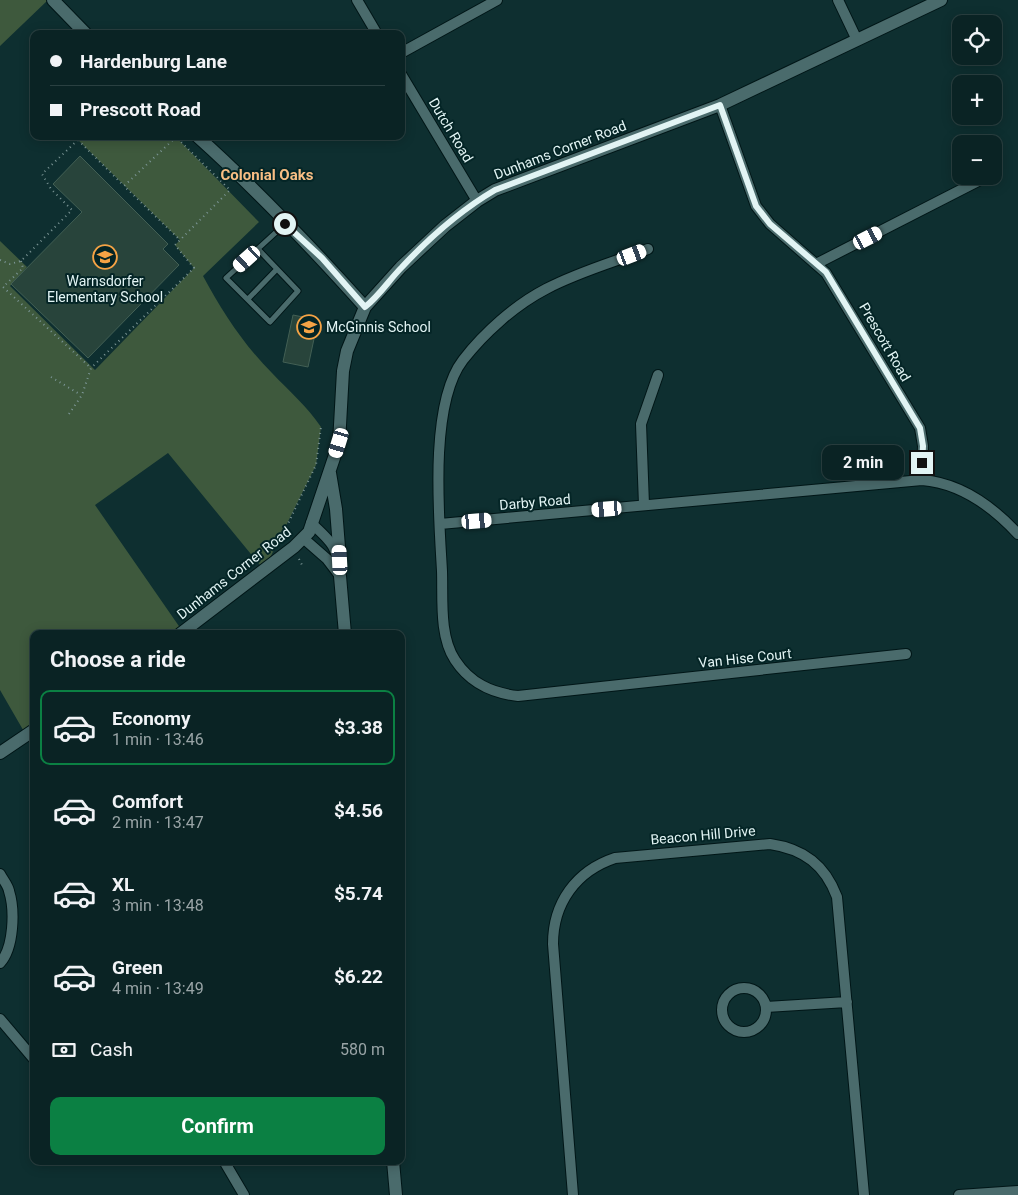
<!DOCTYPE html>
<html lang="en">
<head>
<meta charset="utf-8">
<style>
	:root { --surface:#0a2324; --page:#182f31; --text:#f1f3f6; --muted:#99a4a6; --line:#2a4041; --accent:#0b8043 }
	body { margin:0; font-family:Roboto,sans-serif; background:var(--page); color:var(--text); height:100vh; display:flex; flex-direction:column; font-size:19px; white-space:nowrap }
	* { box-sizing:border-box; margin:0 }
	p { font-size:16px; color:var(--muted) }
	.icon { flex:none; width:28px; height:28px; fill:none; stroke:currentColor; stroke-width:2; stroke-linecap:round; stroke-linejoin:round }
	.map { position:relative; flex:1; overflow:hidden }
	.details { position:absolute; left:30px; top:630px; width:375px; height:535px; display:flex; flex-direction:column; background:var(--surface); border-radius:10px; box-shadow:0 2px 12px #0003,0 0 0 1px var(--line) }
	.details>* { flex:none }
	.hud { position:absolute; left:30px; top:30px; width:375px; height:110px; border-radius:10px; box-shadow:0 2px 12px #0003,0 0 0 1px var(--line); display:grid; align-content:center; height:110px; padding:0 20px; background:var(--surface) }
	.controls { position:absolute; left:952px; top:15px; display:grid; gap:10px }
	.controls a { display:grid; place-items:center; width:50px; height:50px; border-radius:10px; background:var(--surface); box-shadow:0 2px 12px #0003,0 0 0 1px var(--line); font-size:25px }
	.end { position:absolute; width:22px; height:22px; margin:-11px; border:6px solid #e2f4f4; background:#111; box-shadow:0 0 0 2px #111 }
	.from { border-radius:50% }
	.bubble { position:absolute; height:35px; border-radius:10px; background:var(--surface); box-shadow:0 2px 12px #0003,0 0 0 1px var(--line); font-size:16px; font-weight:700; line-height:35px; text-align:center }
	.car { position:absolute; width:15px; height:30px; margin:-15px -8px; border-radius:6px; box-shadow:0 0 4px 1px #0007; background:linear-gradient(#fff 24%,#345 0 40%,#fff 0 76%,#345 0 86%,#fff 0) }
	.hud b { display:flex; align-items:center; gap:18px; height:48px; font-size:19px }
	.hud b+b { border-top:1px solid var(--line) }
	.hud i { width:12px; height:12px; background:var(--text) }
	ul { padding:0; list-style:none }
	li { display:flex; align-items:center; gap:15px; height:75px; margin:0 10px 8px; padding:0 10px; border:2px solid transparent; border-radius:10px }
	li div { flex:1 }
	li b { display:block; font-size:19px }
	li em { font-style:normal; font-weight:700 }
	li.selected { border-color:var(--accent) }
	li>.icon { width:45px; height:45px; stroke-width:1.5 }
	h2 { padding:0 20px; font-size:22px; line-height:60px }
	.pay { display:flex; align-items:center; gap:12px; height:55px; padding:0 20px; font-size:19px }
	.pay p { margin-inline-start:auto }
	.cta { display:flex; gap:10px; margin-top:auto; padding:10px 20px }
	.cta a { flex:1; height:58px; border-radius:10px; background:var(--accent); color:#fff; font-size:20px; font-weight:700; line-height:58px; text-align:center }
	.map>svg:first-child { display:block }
	.green { fill:#3e593d }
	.building { fill:#28443b; stroke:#425f54 }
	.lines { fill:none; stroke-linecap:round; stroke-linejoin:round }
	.service-casing { stroke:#001617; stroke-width:7 }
	.minor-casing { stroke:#001617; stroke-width:12 }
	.tertiary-casing { stroke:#001617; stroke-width:14 }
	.path { stroke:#7d9797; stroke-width:2; stroke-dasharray:1 4; stroke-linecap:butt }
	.service { stroke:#4a6b6c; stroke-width:5 }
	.minor { stroke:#4a6b6c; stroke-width:10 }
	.tertiary { stroke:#4a6b6c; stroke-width:12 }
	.route { stroke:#e2f4f4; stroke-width:6 }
	.labels { text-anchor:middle; stroke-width:4; stroke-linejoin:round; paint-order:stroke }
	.street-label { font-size:14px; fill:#e2f4f4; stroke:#042526 }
	.poi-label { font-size:14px; fill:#e2f4f4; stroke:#042526 }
	.neighbourhood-label { font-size:15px; font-weight:bold; fill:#f8be84; stroke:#042526 }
</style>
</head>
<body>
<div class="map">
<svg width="1018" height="1195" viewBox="0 0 1018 1195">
	<rect width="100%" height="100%" fill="#0e2f30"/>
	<path class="green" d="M0 0H48L0 46Z
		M82 136H175L259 222 203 276C222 311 243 344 272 373 289 391 307 406 321 427L316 465 264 570 168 453 95 505 183 632 34 634V729L26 735 0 690V241L27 267 10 286 95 370 194 268 175 245 180 240 78 140Z"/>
	<path class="building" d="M80 156 168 244 163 249 179 265 88 358 11 284 82 212 53 184Z
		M293 315 318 320 308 367 283 362Z"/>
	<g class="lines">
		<g class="service-casing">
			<path id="service" d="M258 249 298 291 270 322 226 278 285 224
				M248 299 277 269"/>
		</g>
		<g class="minor-casing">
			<path id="minor" d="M357 0 377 34
				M838 0 857 40
				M401 53 497 0
				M401 74 477 201
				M720 105 756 206 770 224 826 273 920 428 923 446 922 480
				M994 173 997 172
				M648 249C614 262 578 272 546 289 515 305 484 333 463 360 429 404 439 517 442 571 443 598 439 636 455 660 470 683 491 693 518 696L906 654
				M816 264 988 176
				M644 505 641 424 658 375
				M311 523C331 541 339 548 340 576
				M440 524 922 480C960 483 993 507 1018 534
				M303 538 327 559 340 576
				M0 874C3 880 8 885 9 891 15 910 14 948 0 963
				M722 1010a22 22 0 1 1 44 0a22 22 0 1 1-44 0Z
				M766 1007 847 1002
				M0 1019 33 1058
				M224 1161 244 1195
				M573 1195 553 944C553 903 576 871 615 858L770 844C804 849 825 865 837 897L864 1195
				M959 1195 1018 1191"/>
		</g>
		<g class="tertiary-casing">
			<path id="tertiary" d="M53 0 86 34
				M197 136C255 188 313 249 365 307
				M330 473 336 509 340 560
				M340 576 345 634
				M180 634 294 547 309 532 339 443 343 371 347 351 365 307 401 267 445 226 477 201 495 190 720 105 941 0
				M0 753 34 730
				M393 1161 396 1195"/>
		</g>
		<path class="path" d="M176 137 124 186 180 240
			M78 140 124 186
			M0 260 10 264 21 261 72 210 51 189 42 174 82 136
			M21 261 23 268 3 287 91 368
			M51 377 81 395
			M69 414 82 395 91 368 194 268 175 245 230 190 175 136
			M288 536 285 530 316 465 321 427
			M299 559 302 565"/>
		<use href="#service" class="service"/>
		<use href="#minor" class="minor"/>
		<use href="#tertiary" class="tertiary"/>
	</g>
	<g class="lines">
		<path class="route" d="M285 224 322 258 365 307C380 295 389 280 402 267 429 238 461 210 495 190L720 105 756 206 770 224 826 272 920 428 923 446 922 463"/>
	</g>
	<defs>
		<g id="school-ring" transform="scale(1.25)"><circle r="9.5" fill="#042526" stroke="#f5a345" stroke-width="1.5"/><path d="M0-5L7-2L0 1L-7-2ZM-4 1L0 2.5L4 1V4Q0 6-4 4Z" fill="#f5a345"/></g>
	</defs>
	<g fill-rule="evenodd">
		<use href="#school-ring" x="105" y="257"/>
		<use href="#school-ring" x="309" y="327"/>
	</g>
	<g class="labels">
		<g class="street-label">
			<text transform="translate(451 130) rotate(59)" y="5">Dutch Road</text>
			<text transform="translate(560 150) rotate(-21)" y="5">Dunhams Corner Road</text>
			<text transform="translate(885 342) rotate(60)" y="5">Prescott Road</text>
			<text transform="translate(535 502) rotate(-5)" y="5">Darby Road</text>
			<text transform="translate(234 573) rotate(-38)" y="5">Dunhams Corner Road</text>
			<text transform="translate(745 658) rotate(-6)" y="5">Van Hise Court</text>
			<text transform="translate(703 835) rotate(-5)" y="5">Beacon Hill Drive</text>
		</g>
		<g class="poi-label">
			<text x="105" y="286">Warnsdorfer<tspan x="105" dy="16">Elementary School</tspan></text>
			<text x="326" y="332" text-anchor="start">McGinnis School</text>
		</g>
		<g class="neighbourhood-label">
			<text x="267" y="180">Colonial Oaks</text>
		</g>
	</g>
</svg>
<div class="controls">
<a><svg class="icon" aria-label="locate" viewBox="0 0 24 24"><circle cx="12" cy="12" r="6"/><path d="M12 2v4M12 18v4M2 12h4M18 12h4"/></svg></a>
<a>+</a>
<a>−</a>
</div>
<i class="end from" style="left:285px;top:224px"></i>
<i class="end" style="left:922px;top:463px"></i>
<div class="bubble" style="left:822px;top:445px;width:82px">2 min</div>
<i class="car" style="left:868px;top:238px;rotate:63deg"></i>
<i class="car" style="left:632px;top:255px;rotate:69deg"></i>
<i class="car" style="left:247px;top:259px;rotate:228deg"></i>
<i class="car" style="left:339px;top:443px;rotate:197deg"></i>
<i class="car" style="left:607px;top:509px;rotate:265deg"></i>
<i class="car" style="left:477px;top:521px;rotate:85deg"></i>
<i class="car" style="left:340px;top:560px;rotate:357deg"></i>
<div class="hud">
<b><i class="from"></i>Hardenburg Lane</b>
<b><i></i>Prescott Road</b>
</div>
<section class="details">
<h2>Choose a ride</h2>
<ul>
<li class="selected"><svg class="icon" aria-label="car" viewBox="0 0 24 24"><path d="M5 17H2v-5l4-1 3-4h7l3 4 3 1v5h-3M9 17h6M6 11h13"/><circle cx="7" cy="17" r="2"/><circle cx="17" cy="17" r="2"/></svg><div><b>Economy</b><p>1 min · 13:46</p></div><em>$3.38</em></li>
<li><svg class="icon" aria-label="car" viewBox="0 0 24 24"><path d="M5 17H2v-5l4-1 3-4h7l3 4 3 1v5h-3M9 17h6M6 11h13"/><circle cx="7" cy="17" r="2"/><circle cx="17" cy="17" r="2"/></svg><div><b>Comfort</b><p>2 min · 13:47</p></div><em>$4.56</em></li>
<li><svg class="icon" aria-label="car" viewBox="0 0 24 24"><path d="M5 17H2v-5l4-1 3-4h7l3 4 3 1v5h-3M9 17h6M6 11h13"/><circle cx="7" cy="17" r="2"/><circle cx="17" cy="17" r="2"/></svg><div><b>XL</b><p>3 min · 13:48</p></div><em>$5.74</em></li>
<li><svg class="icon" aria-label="car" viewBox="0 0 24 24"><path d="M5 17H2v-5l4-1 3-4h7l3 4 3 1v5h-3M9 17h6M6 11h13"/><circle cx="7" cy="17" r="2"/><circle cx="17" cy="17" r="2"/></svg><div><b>Green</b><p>4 min · 13:49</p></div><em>$6.22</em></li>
</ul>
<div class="pay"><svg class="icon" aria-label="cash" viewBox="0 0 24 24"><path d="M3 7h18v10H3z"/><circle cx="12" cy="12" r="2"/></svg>Cash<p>580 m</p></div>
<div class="cta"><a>Confirm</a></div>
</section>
</div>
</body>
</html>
